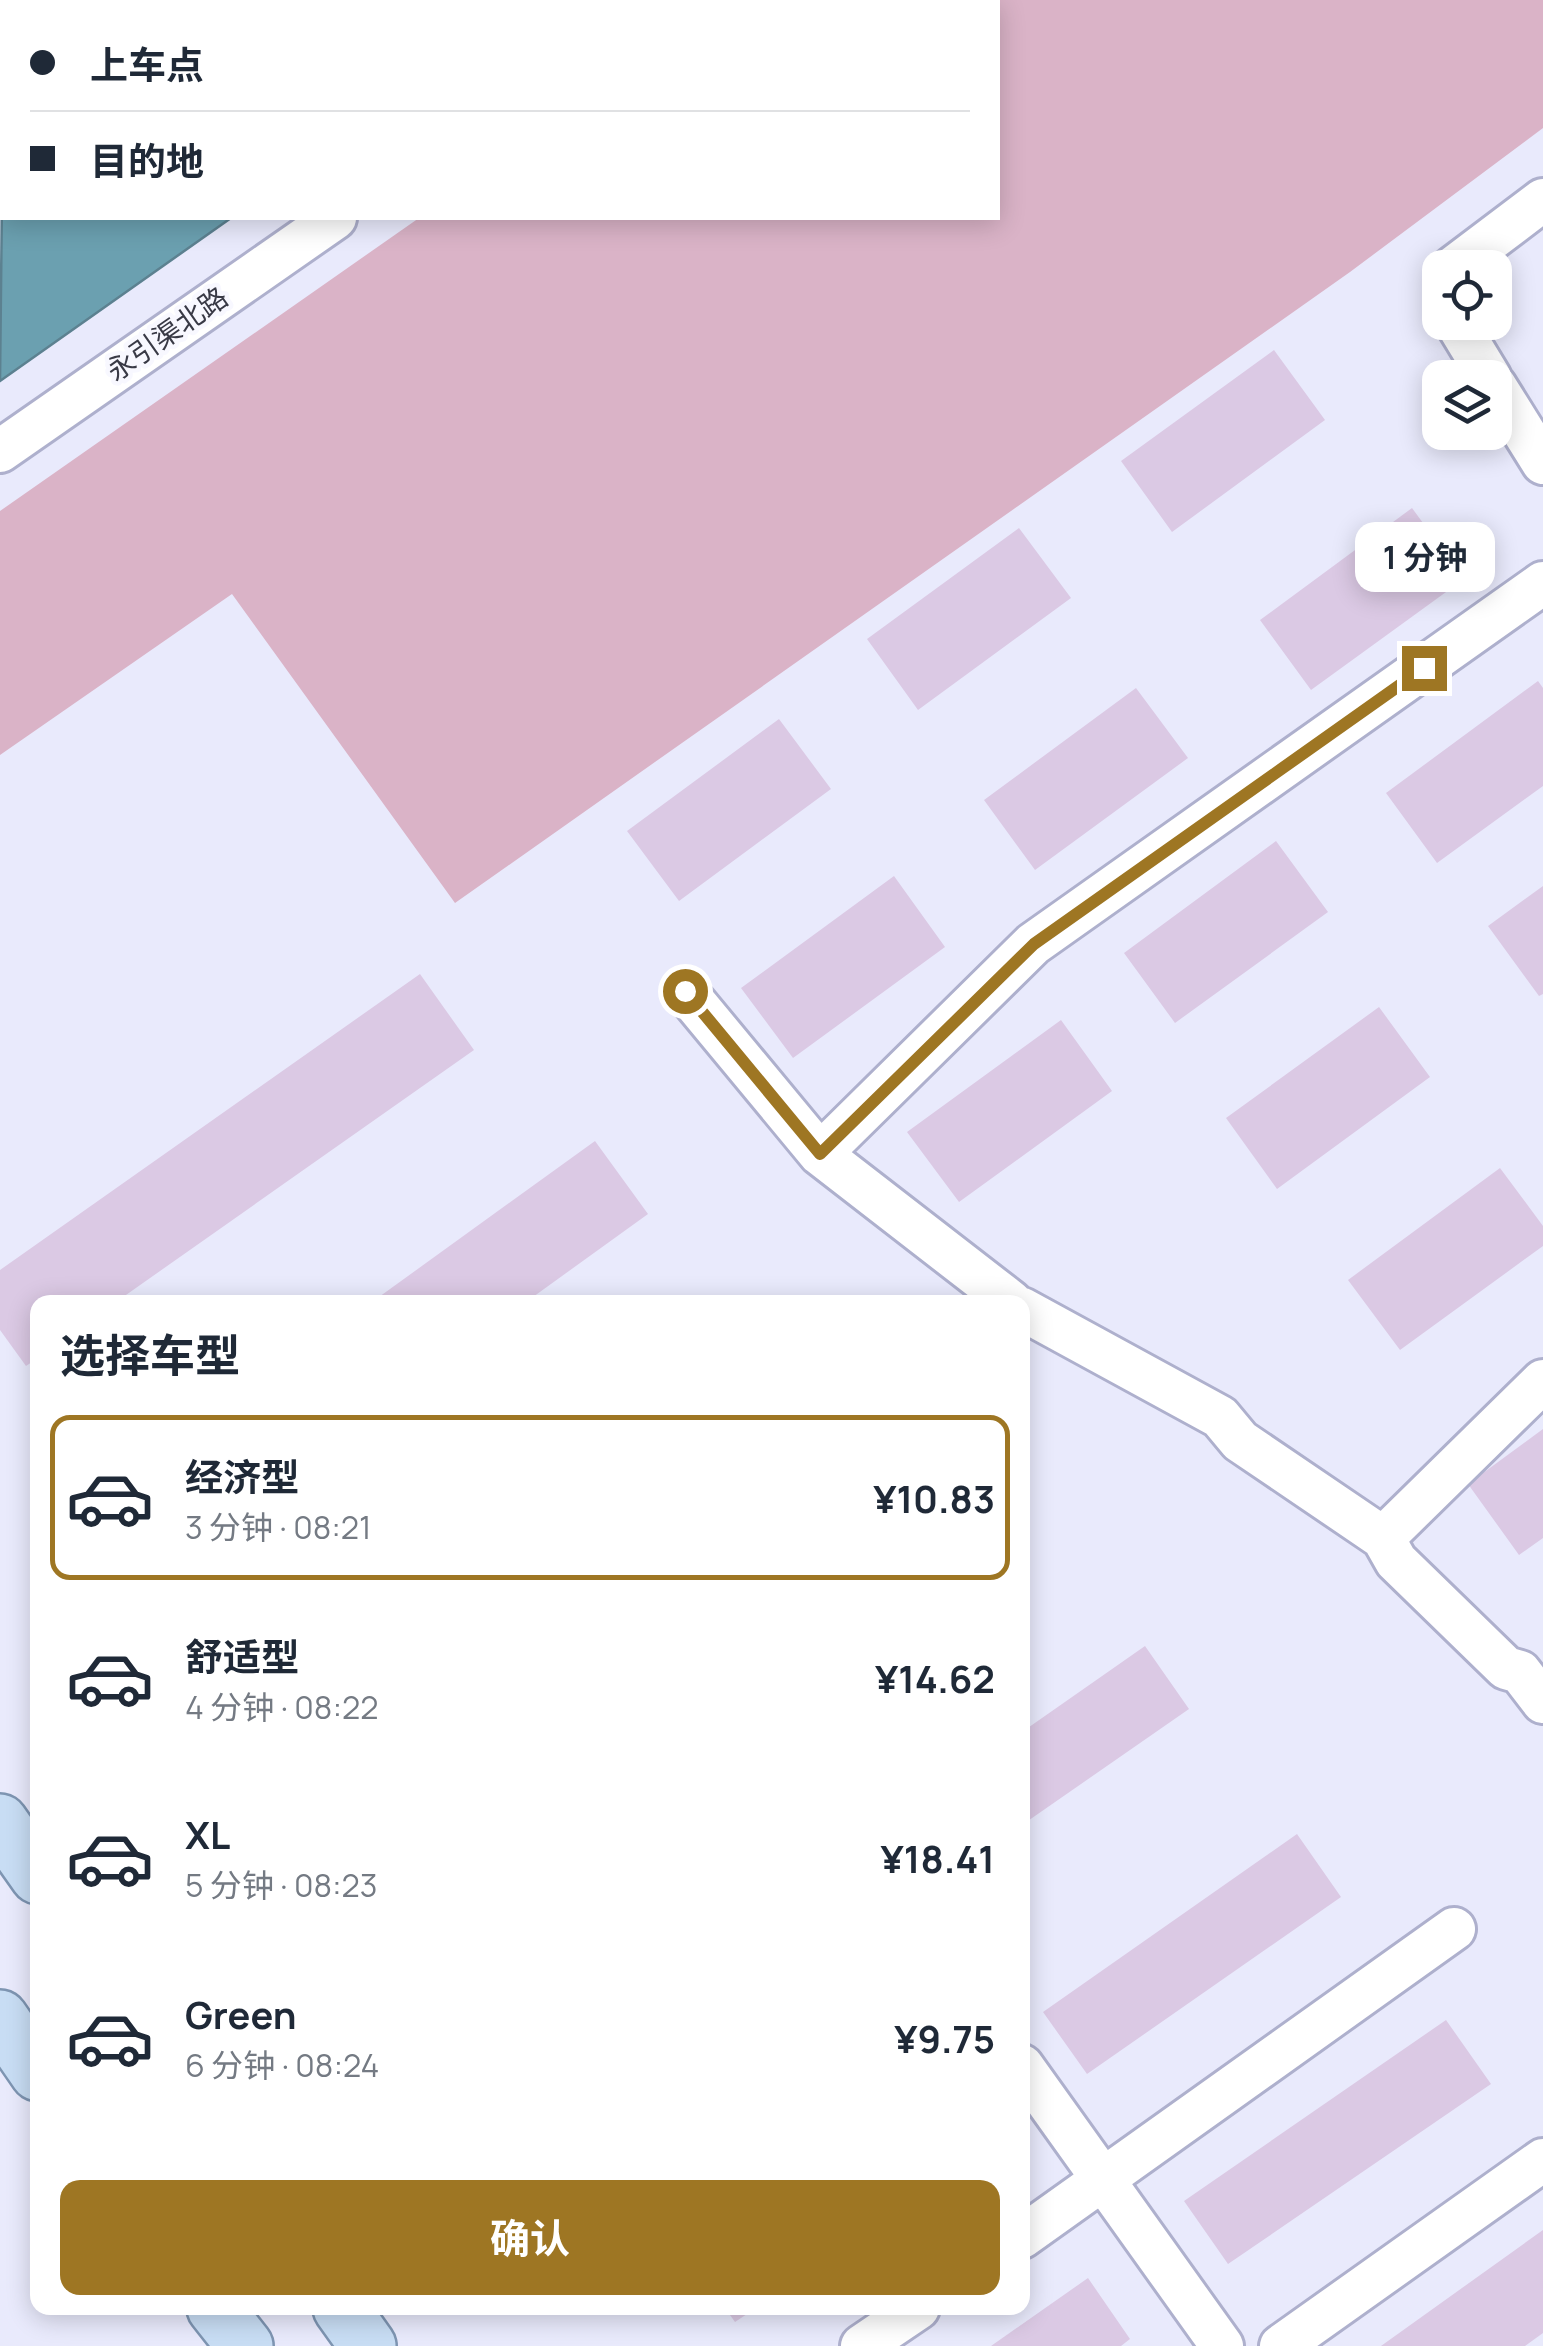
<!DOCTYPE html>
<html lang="zh">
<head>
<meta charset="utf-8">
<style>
	:root { --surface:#fff; --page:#f2f2f3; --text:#1f2937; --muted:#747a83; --line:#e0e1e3; --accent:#9e7623 }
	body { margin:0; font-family:Manrope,"Noto Sans SC",sans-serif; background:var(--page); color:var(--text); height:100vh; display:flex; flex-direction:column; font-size:38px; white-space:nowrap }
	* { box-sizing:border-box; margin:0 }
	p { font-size:32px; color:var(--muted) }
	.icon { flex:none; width:55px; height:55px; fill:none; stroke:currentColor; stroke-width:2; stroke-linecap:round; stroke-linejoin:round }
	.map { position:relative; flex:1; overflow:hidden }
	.sheet { position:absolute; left:30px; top:1295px; width:1000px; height:1020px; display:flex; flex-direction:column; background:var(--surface); border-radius:20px; box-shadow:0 5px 25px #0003 }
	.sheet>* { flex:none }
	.banner { position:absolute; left:0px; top:0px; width:1000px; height:220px; box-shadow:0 5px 25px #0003; display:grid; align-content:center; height:220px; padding:0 30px; background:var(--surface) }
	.controls { position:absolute; left:1422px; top:250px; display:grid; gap:20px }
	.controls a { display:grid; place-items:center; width:90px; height:90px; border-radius:20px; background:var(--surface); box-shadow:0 5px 25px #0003; font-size:50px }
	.end { position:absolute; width:45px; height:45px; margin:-22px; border:12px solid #9e7623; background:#fff; box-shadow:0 0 0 5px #fff }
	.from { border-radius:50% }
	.bubble { position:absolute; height:70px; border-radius:20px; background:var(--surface); box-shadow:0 5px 25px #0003; font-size:32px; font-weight:700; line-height:70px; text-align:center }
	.banner b { display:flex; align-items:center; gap:35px; height:95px; font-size:38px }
	.banner b+b { border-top:2px solid var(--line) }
	.banner i { width:25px; height:25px; background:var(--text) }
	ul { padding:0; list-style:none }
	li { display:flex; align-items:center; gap:30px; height:165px; margin:0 20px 15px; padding:0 10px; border:5px solid transparent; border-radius:20px }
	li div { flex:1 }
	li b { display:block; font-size:38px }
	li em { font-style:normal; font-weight:700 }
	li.selected { border-color:var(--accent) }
	li>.icon { width:90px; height:90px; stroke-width:1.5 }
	h2 { padding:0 30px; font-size:45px; line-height:120px }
	.primary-button { display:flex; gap:20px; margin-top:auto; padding:20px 30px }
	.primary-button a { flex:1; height:115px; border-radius:20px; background:var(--accent); color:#fff; font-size:40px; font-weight:700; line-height:115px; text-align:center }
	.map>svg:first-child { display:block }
	.green { fill:#dab3c7 }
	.water { fill:#6ba0b0; stroke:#5c8190; stroke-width:2.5 }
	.building { fill:#dbc9e4 }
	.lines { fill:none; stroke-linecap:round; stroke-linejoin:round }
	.street-casing { stroke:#aeb0cd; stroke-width:48 }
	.primary-casing { stroke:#7e95b2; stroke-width:60 }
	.street { stroke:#fff; stroke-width:42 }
	.primary { stroke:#c8ddf4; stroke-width:55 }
	.route { stroke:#9e7623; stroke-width:12 }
	.labels { text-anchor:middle; stroke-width:9; stroke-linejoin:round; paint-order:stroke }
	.street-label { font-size:28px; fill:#393a46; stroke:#f8f8ff }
</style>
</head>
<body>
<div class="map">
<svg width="1543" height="2346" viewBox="0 0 1543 2346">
	<rect width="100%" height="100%" fill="#e9eafc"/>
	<path class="green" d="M730 0H1543V128L1350 272 455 903 232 594 0 755V511L419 218H998V2H726Z"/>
	<path class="water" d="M286 0H537L282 2Z
		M2 196V218H231L0 381Z"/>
	<path class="building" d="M1274 350 1325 420 1172 532 1121 461Z
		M1412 508 1464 579 1311 690 1260 620Z
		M1019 528 1071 598 918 710 867 639Z
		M1538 681 1543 688V786L1437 863 1386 793Z
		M1136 688 1188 758 1035 870 984 800Z
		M779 719 831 789 679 901 627 831Z
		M1276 841 1328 912 1175 1023 1124 953Z
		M894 876 945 947 793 1058 741 988Z
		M1543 886V994L1539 996 1488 926Z
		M420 974 474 1050 116 1302H38V1358L26 1366 0 1330V1270Z
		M1379 1007 1430 1077 1277 1189 1226 1118Z
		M1061 1020 1112 1091 959 1202 907 1132Z
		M595 1141 648 1214 526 1302H372Z
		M1500 1168 1543 1226V1246L1400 1350 1348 1280Z
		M1543 1429V1538L1519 1555 1468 1484Z
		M1145 1646 1189 1709 1022 1825V1732Z
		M1297 1834 1341 1897 1087 2074 1043 2012Z
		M1446 2020 1491 2084 1228 2264 1184 2201Z
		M1543 2230V2333L1525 2346H1381Z
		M1088 2278 1130 2339 1121 2346H991Z
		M725 2308H756L735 2322Z"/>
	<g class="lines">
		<g class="street-casing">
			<path id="street" d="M155 2 158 0
				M643 2 647 0
				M0 112 2 111
				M1453 268 1543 200
				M1456 322 1490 378
				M1495 386 1543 463
				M0 451 335 218
				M685 991 820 1154 1011 1302
				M820 1154 1033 944 1543 583
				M1022 1309 1220 1417 1240 1441 1383 1538 1396 1561 1506 1668 1520 1672 1543 1702
				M1383 1538 1543 1381
				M1022 2066 1222 2346
				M1022 2237 1454 1929
				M862 2346 918 2308
				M1281 2346 1543 2160"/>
		</g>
		<g class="primary-casing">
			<path id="primary" d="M0 1822 38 1876
				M0 2018 38 2073
				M215 2308 245 2346
				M341 2308 368 2346"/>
		</g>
		<use href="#street" class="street"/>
		<use href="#primary" class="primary"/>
	</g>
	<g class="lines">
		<path class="route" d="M685 991 820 1154 1034 944 1424 668"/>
	</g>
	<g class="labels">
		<g class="street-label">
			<text transform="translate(167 334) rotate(-35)" y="10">永引渠北路</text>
		</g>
	</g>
</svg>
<div class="controls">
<a><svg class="icon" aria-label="locate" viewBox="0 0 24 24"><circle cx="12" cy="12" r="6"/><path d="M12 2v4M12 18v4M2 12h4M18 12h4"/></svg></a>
<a><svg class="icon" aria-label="layers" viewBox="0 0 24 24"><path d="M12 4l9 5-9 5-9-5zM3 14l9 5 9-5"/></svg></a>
</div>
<i class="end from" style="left:685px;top:991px"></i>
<i class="end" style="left:1424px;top:668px"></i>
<div class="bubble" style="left:1355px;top:522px;width:140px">1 分钟</div>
<div class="banner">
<b><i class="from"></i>上车点</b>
<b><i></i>目的地</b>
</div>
<section class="sheet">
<h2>选择车型</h2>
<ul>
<li class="selected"><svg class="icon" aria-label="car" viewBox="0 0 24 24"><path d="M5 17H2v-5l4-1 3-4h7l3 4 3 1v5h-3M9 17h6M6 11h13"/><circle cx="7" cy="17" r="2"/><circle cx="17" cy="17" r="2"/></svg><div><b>经济型</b><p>3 分钟 · 08:21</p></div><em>¥10.83</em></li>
<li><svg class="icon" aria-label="car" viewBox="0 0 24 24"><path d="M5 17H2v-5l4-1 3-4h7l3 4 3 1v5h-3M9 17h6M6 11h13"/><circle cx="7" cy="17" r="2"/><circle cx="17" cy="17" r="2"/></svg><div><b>舒适型</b><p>4 分钟 · 08:22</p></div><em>¥14.62</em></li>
<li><svg class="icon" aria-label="car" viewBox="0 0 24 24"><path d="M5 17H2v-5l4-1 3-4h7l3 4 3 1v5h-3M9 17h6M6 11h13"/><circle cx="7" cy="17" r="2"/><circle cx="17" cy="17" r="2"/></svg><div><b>XL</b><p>5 分钟 · 08:23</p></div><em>¥18.41</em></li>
<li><svg class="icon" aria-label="car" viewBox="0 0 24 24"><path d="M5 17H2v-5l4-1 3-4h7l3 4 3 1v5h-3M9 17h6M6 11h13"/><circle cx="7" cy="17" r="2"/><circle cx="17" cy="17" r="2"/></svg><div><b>Green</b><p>6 分钟 · 08:24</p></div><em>¥9.75</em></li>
</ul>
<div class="primary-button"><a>确认</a></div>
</section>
</div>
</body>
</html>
